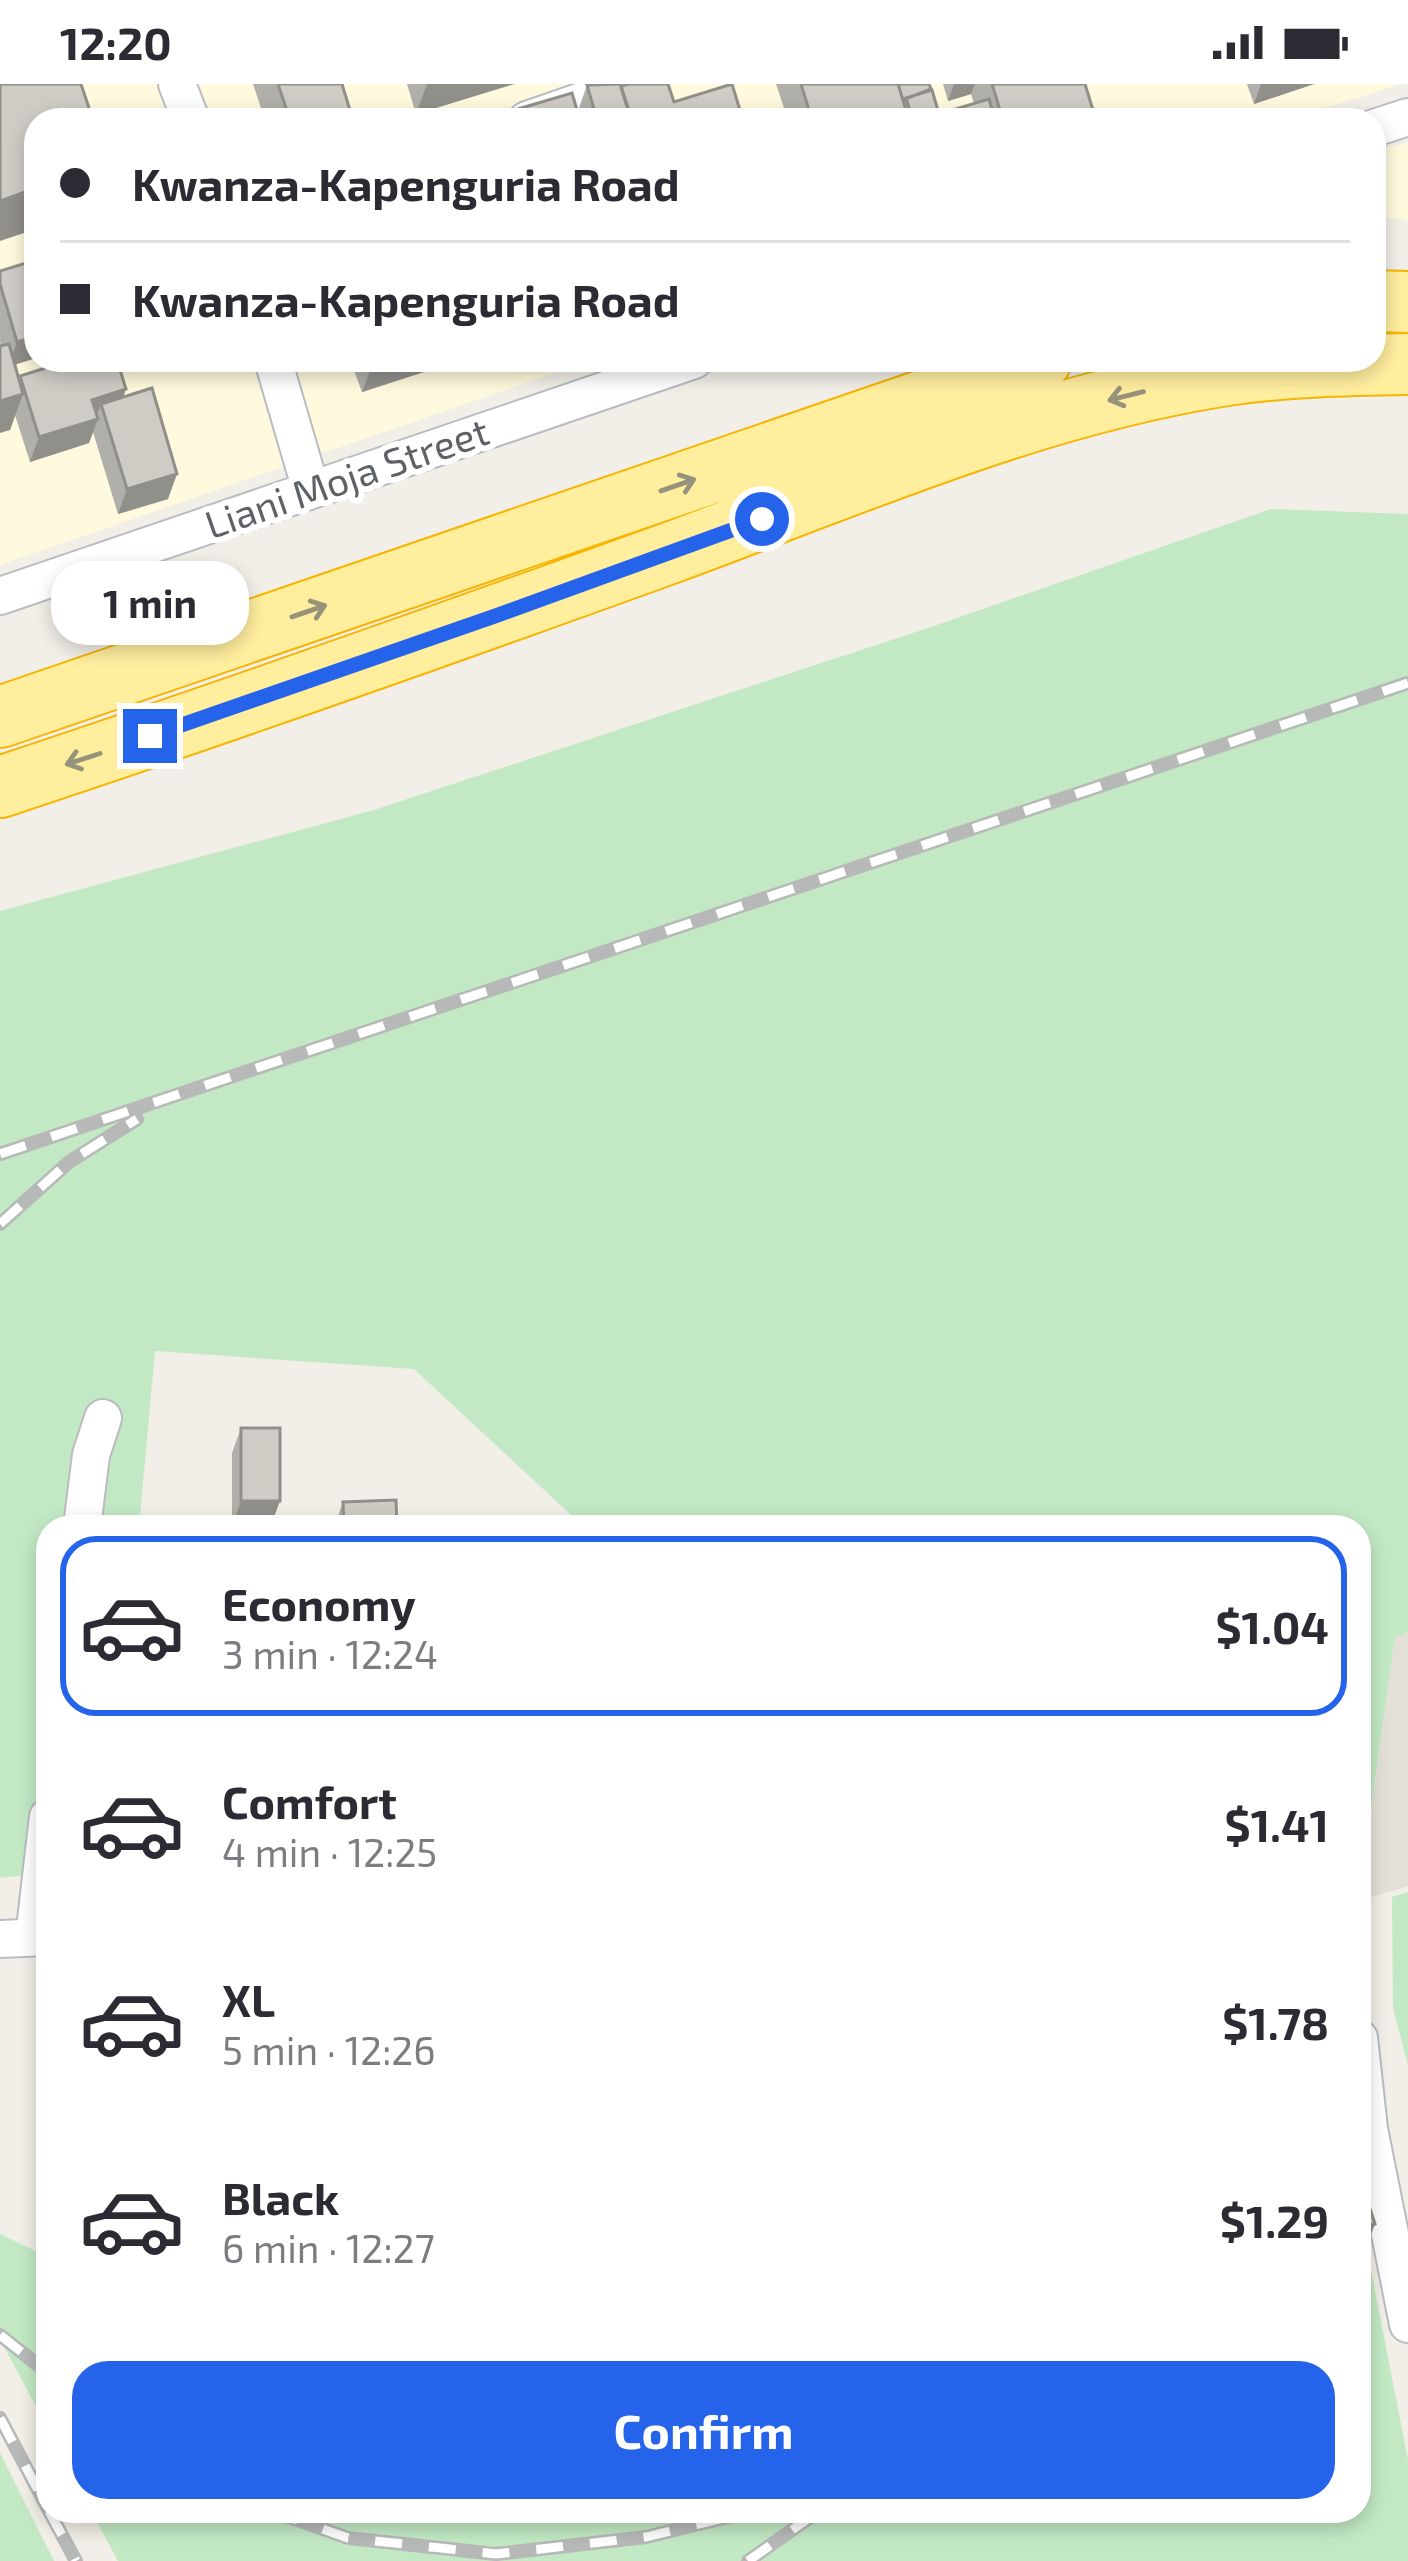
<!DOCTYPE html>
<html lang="en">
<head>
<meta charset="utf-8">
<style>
	:root { --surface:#fff; --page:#f2f2f3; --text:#2b2b33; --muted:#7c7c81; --line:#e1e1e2; --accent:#2563eb }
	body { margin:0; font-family:"Exo 2",sans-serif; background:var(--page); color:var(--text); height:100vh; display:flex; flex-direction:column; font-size:45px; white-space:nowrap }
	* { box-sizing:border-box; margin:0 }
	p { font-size:39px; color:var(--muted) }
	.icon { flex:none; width:66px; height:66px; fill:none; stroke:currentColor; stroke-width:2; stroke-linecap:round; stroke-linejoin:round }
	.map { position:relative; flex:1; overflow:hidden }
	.side { position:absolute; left:36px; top:1431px; width:1335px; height:1008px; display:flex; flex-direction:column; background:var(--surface); border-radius:36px; box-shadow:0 6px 18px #0003 }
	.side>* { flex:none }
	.guide { position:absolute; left:24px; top:24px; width:1362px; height:264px; border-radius:36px; box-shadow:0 6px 18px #0003; display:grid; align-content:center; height:264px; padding:0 36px; background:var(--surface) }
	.end { position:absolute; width:54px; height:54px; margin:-27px; border:15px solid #2563eb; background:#fff; box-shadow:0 0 0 6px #fff }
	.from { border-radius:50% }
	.bubble { position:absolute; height:84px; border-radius:36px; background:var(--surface); box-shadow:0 6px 18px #0003; font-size:39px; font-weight:700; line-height:84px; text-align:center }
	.guide b { display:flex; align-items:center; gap:42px; height:114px; font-size:45px }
	.guide b+b { border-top:3px solid var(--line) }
	.guide i { width:30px; height:30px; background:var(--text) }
	ul { padding:21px 0 0; list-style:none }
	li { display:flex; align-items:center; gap:36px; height:180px; margin:0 24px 18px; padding:0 12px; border:6px solid transparent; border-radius:36px }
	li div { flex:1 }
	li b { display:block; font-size:45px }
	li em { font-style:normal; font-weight:700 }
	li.selected { border-color:var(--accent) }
	li>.icon { width:108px; height:108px; stroke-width:1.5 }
	.action { display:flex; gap:24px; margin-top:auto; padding:24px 36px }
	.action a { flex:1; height:138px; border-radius:36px; background:var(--accent); color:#fff; font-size:48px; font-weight:700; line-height:138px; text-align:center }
	.status { display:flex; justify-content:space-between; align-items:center; height:84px; padding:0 60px; background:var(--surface); direction:ltr }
	.status svg { height:33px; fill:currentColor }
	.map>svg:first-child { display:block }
	.commercial { fill:#fff9dd }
	.education { fill:#e3e1d7 }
	.green { fill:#c2e9c4 }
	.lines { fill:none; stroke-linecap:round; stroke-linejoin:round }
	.minor-casing { stroke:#b9bcc0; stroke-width:40 }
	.trunk-casing { stroke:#f7b400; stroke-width:64 }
	.minor { stroke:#fff; stroke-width:36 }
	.trunk { stroke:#ffee9e; stroke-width:60 }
	.rail-casing { stroke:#b7b8b8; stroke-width:14 }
	.rail { stroke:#fff; stroke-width:9; stroke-dasharray:27; stroke-linecap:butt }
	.wall { fill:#b1afa9 }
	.shaded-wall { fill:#908f8a }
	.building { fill:#ceccc5; stroke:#908f8a; stroke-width:3 }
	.oneway { stroke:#96937a }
	.route { stroke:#2563eb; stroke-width:15 }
	.labels { text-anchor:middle; stroke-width:12; stroke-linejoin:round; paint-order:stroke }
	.street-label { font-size:39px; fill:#5e6267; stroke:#fff }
</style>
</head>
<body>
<div class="status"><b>12:20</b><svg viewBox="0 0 49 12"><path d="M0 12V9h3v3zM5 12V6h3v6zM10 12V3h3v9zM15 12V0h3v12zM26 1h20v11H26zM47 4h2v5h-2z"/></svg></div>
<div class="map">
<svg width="1408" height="2477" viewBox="0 0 1408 2477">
	<rect width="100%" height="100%" fill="#f1efe7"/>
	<path class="commercial" d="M0 0H1400L1288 36H36V276H592L0 481Z
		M1408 58V137L1374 131V68Z"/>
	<path class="education" d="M1408 1548V1802L1359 1817 1395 1552Z"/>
	<path class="green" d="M1271 425 1408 430V1548L1395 1553 1359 1810V1443H584L414 1285 155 1267 139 1443H48V1789L0 1794V827L374 726 934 542Z
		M1408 1808V1981L1393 1924 1392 1813Z
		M1359 2125 1408 2376V2477H118L91 2427H1359Z
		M0 2150 48 2173V2345L0 2255Z
		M0 2369 54 2477H0Z"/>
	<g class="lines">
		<g class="minor-casing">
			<path id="minor" d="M177 0 191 36
				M527 36 631 0
				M1374 44 1408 33
				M273 276 311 406
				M0 512 694 276
				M82 1443 91 1371 103 1334
				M34 1853 48 1733
				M0 1855 48 1853
				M1359 1954 1369 2045 1408 2240"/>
		</g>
		<g class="trunk-casing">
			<path id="trunk" d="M1374 217 1408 218
				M0 633 1041 276
				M0 703C224 629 446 550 667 470 850 403 1033 321 1227 291 1287 282 1348 281 1408 280"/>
		</g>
		<use href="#minor" class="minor"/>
		<use href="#trunk" class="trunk"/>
		<g class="rail-casing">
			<path id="rail" d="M0 1070 1408 599
				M0 1140 69 1078 137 1035
				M0 2251 48 2289
				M0 2334 48 2425
				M49 2427 76 2477
				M272 2427 348 2454 496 2470 646 2453 752 2427
				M748 2477 819 2427"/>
		</g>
		<use href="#rail" class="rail"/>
	</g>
	<path class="wall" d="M253 0H342L353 36H265Z
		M407 0H514L416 30Z
		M776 0H929L939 30 974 20 971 10 948 17 943 0H1085L1089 36H788Z
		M1247 0H1314L1254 20Z
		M587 1 621 3 743 36H502L504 29 578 27Z
		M36 176V274L15 280 19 295 20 292 126 305 123 313 168 415 118 430 93 348 89 359 30 378 15 331 10 346 0 256V200Z
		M350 276H461L362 308Z
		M241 1344 271 1441 232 1442V1369Z
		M343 1418 397 1443H334Z"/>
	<path class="shaded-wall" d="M427 0H514L416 30Z
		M954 0H975L971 10 948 17Z
		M1261 0H1314L1254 20Z
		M1093 26 1089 36H1061Z
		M36 104V145L0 157V117Z
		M36 252V274L8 283 17 258Z
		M374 276H461L362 308Z
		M126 305 117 330 101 320 95 336 98 335 89 359 30 378 39 353 92 316Z
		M23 310 10 346 0 349V317Z
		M177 390 168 415 118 430 127 405Z
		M241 1417H280L271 1441 232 1442Z
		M1375 2140 1366 2164 1359 2167V2145Z"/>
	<path class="building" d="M0 0H81L93 36H36V104L0 117Z
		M278 0H342L353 36H290Z
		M620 0 631 36H583L596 32 587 1Z
		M629 0H668L674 18 732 0 743 36H632L621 2Z
		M801 0H898L909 36H812Z
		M898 0H929L931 5 903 16Z
		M992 0H1085L1093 26 1061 36H1003Z
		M932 6 939 30 989 15 995 36H913L906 14Z
		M572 9 580 36H506L504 29Z
		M36 176V252L17 258 0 200V187Z
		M9 260 23 310 0 317V262Z
		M71 276H117L126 305 92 316 98 335 39 353 20 292Z
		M152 304 177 390 127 405 101 320Z
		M241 1344H280V1417H241Z
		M396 1416 397 1443H344L343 1418Z
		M1359 2091 1375 2140 1359 2145Z"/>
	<defs><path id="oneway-shaft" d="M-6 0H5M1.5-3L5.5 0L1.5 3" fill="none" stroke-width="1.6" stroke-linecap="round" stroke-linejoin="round" transform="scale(3)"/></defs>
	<g class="oneway">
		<use href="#oneway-shaft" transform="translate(1126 312) rotate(166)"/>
		<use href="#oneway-shaft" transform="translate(678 401) rotate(-19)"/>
		<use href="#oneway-shaft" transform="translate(309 527) rotate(-19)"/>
		<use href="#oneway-shaft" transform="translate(83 675) rotate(162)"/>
	</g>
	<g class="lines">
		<path class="route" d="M150 652 498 531 762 435"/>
	</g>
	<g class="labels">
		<g class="street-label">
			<text transform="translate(347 394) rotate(-19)" y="14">Liani Moja Street</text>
		</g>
	</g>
</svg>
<i class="end from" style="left:762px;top:435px"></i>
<i class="end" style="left:150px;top:652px"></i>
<div class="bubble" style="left:51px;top:477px;width:198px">1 min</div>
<div class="guide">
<b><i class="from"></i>Kwanza-Kapenguria Road</b>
<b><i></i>Kwanza-Kapenguria Road</b>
</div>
<section class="side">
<ul>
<li class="selected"><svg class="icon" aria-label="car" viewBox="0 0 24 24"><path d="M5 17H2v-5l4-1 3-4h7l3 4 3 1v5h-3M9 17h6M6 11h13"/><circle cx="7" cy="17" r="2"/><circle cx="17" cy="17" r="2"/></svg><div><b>Economy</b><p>3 min · 12:24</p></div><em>$1.04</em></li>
<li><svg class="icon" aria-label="car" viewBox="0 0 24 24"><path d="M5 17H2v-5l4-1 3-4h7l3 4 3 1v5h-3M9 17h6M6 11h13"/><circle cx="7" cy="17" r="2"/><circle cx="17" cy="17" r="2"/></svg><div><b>Comfort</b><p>4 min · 12:25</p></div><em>$1.41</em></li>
<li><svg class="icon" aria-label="car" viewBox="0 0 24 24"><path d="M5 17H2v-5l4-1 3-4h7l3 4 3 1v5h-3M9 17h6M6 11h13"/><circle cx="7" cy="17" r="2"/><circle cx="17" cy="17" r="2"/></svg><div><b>XL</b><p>5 min · 12:26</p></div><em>$1.78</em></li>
<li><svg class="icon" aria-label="car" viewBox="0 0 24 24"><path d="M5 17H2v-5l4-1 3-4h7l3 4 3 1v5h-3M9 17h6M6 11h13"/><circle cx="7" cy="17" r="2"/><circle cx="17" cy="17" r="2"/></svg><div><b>Black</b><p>6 min · 12:27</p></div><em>$1.29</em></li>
</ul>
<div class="action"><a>Confirm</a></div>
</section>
</div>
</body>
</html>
